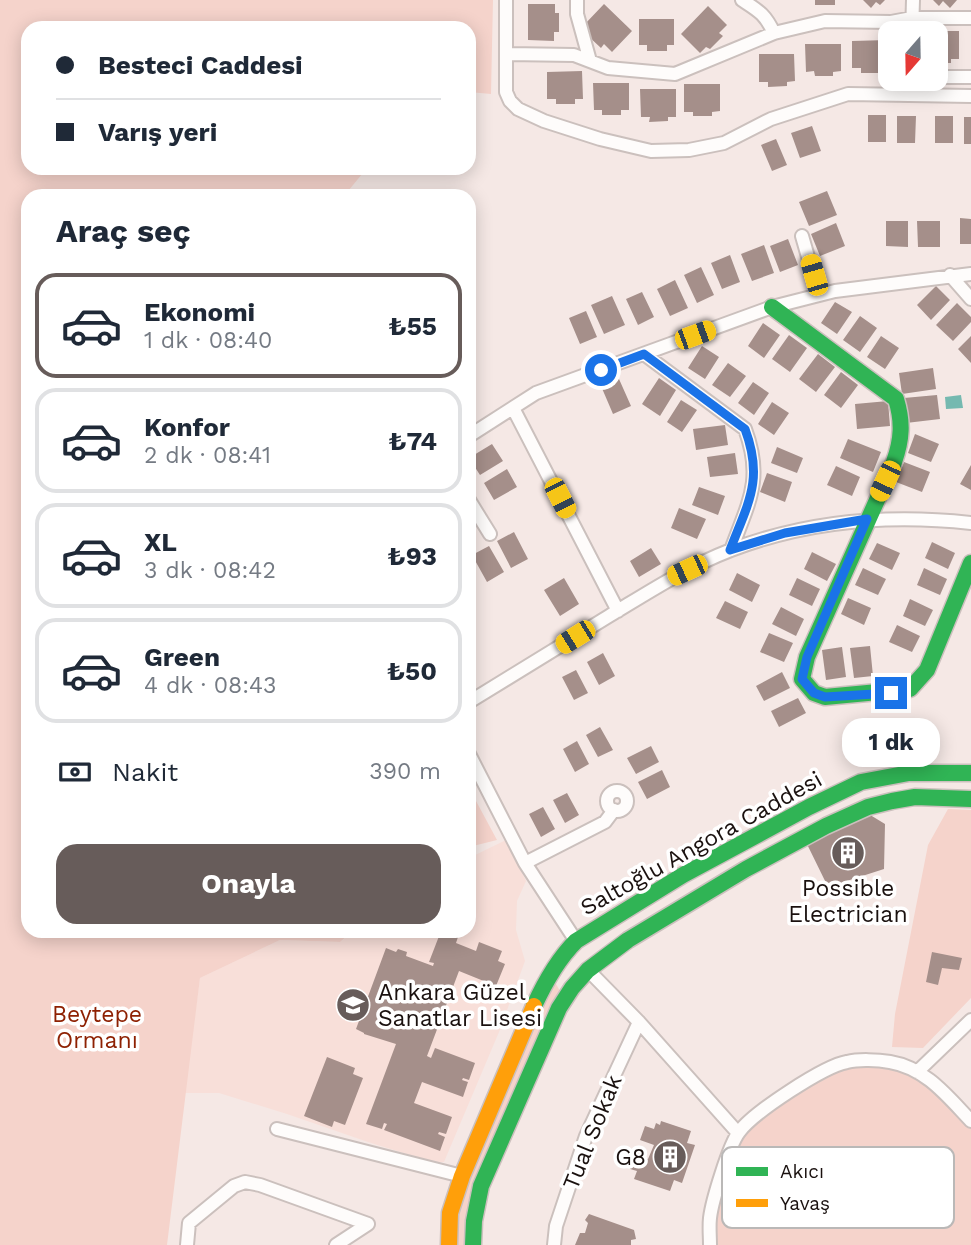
<!DOCTYPE html>
<html lang="tr">
<head>
<meta charset="utf-8">
<style>
	:root { --surface:#fff; --page:#f2f2f3; --text:#1f2937; --muted:#747a83; --line:#e0e1e3; --accent:#675c5a }
	body { margin:0; font-family:"Work Sans",sans-serif; background:var(--page); color:var(--text); height:100vh; display:flex; flex-direction:column; font-size:26px; white-space:nowrap }
	* { box-sizing:border-box; margin:0 }
	p { font-size:23px; color:var(--muted) }
	.icon { flex:none; width:38px; height:38px; fill:none; stroke:currentColor; stroke-width:2; stroke-linecap:round; stroke-linejoin:round }
	.map { position:relative; flex:1; overflow:hidden }
	.drawer { position:absolute; left:21px; top:189px; width:455px; height:749px; display:flex; flex-direction:column; background:var(--surface); border-radius:21px; box-shadow:0 4px 18px #0003 }
	.drawer>* { flex:none }
	.guide { position:absolute; left:21px; top:21px; width:455px; height:154px; border-radius:21px; box-shadow:0 4px 18px #0003; display:grid; align-content:center; height:154px; padding:0 35px; background:var(--surface) }
	.needle { width:46px; rotate:200deg }
	.buttons { position:absolute; left:878px; top:21px; display:grid; gap:14px }
	.buttons a { display:grid; place-items:center; width:70px; height:70px; border-radius:14px; background:var(--surface); box-shadow:0 4px 18px #0003; font-size:35px }
	.end { position:absolute; width:32px; height:32px; margin:-16px; border:9px solid #1a73e8; background:#fff; box-shadow:0 0 0 4px #fff }
	.from { border-radius:50% }
	.bubble { position:absolute; height:49px; border-radius:21px; background:var(--surface); box-shadow:0 4px 18px #0003; font-size:23px; font-weight:700; line-height:49px; text-align:center }
	.car { position:absolute; width:21px; height:42px; margin:-21px -10px; border-radius:9px; box-shadow:0 0 5px 2px #0007; background:linear-gradient(#f5c518 24%,#345 0 40%,#f5c518 0 76%,#345 0 86%,#f5c518 0) }
	.guide b { display:flex; align-items:center; gap:24px; height:66px; font-size:26px }
	.guide b+b { border-top:2px solid var(--line) }
	.guide i { width:18px; height:18px; background:var(--text) }
	ul { padding:0; list-style:none }
	li { display:flex; align-items:center; gap:21px; height:105px; margin:0 14px 10px; padding:0 21px; border:4px solid var(--line); border-radius:21px }
	li div { flex:1 }
	li b { display:block; font-size:26px }
	li em { font-style:normal; font-weight:700 }
	li.selected { border-color:var(--accent) }
	li>.icon { width:63px; height:63px; stroke-width:1.5 }
	h2 { padding:0 35px; font-size:32px; line-height:84px }
	.pay { display:flex; align-items:center; gap:18px; height:77px; padding:0 35px; font-size:26px }
	.pay p { margin-inline-start:auto }
	.action { display:flex; gap:14px; margin-top:auto; padding:14px 35px }
	.action a { flex:1; height:80px; border-radius:21px; background:var(--accent); color:#fff; font-size:28px; font-weight:700; line-height:80px; text-align:center }
	.map>svg:first-child { display:block }
	.built { fill:#f8dfd9 }
	.green { fill:#f5d3cb }
	.water { fill:#75b9b0 }
	.building { fill:#a58f8a }
	.lines { fill:none; stroke-linecap:round; stroke-linejoin:round }
	.street-casing { stroke:#cbc0bd; stroke-width:16 }
	.fast-casing { stroke:#cbc0bd; stroke-width:19 }
	.slow-casing { stroke:#cbc0bd; stroke-width:19 }
	.street { stroke:#fefcfb; stroke-width:12 }
	.fast { stroke:#30b455; stroke-width:16 }
	.slow { stroke:#ff9f0a; stroke-width:16 }
	.route { stroke:#1a73e8; stroke-width:9 }
	.labels { text-anchor:middle; stroke-width:7; stroke-linejoin:round; paint-order:stroke }
	.street-label { font-size:23px; fill:#1a110f; stroke:#fff }
	.poi-label { font-size:23px; fill:#1a110f; stroke:#fff }
	.park-label { font-size:23px; fill:#8e2103; stroke:#fff }
	.key { fill:#fff; stroke:#bab8b7; stroke-width:2 }
	.key-label { font-size:19px; fill:#1a110f }
</style>
</head>
<body>
<div class="map">
<svg width="971" height="1245" viewBox="0 0 971 1245">
	<rect width="100%" height="100%" fill="#f5e8e5"/>
	<path class="built" d="M506 840 526 881 517 901 516 930 525 961 499 1032 444 1162H432L368 1142 287 1114 219 1093H184L200 978 280 940 340 942 355 931H469V858Z"/>
	<path class="green" d="M0 0H493L491 94 469 92V28H28V168H367L344 196H28V931H353L340 942 280 940 200 978 167 1245H0Z
		M469 788 497 840 469 847Z
		M948 809 971 810V998L923 1048 892 1047 895 1014 928 845Z
		M556 984 560 991 470 1198 466 1216 467 1245H456L457 1208 552 986Z
		M846 1062 917 1072 971 1121V1245H710L724 1166 755 1116Z"/>
	<path class="water" d="M961 395 963 408 946 409 945 397Z"/>
	<path class="building" d="M815 0H835V5H815Z
		M863 0H885L880 5 876 2 871 8Z
		M933 0H957L950 8 943 1 939 6Z
		M528 4H555V13H559V32H554V41L528 40Z
		M604 4 632 31 612 52 604 44 601 48 587 35 590 31 584 25Z
		M708 6 727 25 719 33 723 36 710 49 706 47 700 53 681 34Z
		M639 19H674V45H667V51H647V45H639Z
		M936 31H959V59H951V63H936Z
		M888 40V68H880V73H861V68H852V41Z
		M805 44H841V71L833 72V76H815L814 71 806 72Z
		M759 54H794L795 81 787 82V86L768 87V82H759Z
		M582 71 583 99H575V104H556V99H547V72Z
		M593 83H629V110H621V115H602V110H594Z
		M684 84H720V111L712 112V116H693V112H684Z
		M640 89H676V117H668V121L649 122 650 117H641Z
		M868 115H886V142H868Z
		M897 116H916L915 143H897Z
		M935 116H953V143H935Z
		M964 117H971V144H964Z
		M812 126 821 151 800 158 791 133Z
		M776 139 787 165 772 171 761 145Z
		M827 191 837 215 809 226 799 202Z
		M960 218 971 219V244H960Z
		M886 221H908V247L886 246Z
		M917 221H940V247H918Z
		M836 223 845 246 820 256 811 234Z
		M788 239 798 265 780 272 770 246Z
		M764 245 774 273 752 281 741 254Z
		M730 255 740 282 722 289 711 263Z
		M701 267 714 295 697 303 684 275Z
		M675 280 688 308 670 316 657 289Z
		M936 286 950 300 931 320 917 305Z
		M642 292 654 317 638 325 626 299Z
		M612 296 625 325 604 334 591 305Z
		M835 302 852 312 837 334 821 323Z
		M957 303 971 317V322L953 341 936 325Z
		M586 311 597 337 580 344 569 318Z
		M860 316 877 328 860 352 843 340Z
		M763 323 780 335 764 358 748 346Z
		M789 335 807 348 790 372 772 359Z
		M881 336 899 348 885 369 867 357Z
		M971 336V363L958 349Z
		M702 346 719 357 705 379 688 368Z
		M818 354 835 367 816 392 799 379Z
		M728 363 746 376 730 397 712 385Z
		M933 368 936 389 902 394 899 373Z
		M841 372 858 385 841 408 824 395Z
		M659 378 676 390 660 416 642 404Z
		M619 379 631 406 613 414 601 386Z
		M753 382 769 393 754 415 738 403Z
		M937 395 940 419 906 423 904 398Z
		M681 400 697 410 682 432 667 422Z
		M888 401 890 426 857 429 855 404Z
		M772 402 789 413 774 435 758 424Z
		M725 425 728 445 696 450 693 429Z
		M915 434 939 444 931 462 908 453Z
		M848 439 881 452 873 472 840 458Z
		M492 444 503 461 480 475 469 458Z
		M777 447 803 458 797 473 771 463Z
		M735 453 738 474 710 477 707 457Z
		M904 462 930 472 922 492 896 482Z
		M971 465V490L960 484Z
		M836 466 860 477 852 496 827 485Z
		M507 469 517 487 494 500 484 483Z
		M767 473 792 482 785 502 760 492Z
		M699 487 725 496 718 515 692 505Z
		M679 508 706 519 697 539 671 528Z
		M514 532 528 559 511 568 497 541Z
		M932 542 955 553 948 569 925 558Z
		M877 543 900 553 892 570 869 559Z
		M489 546 504 572 487 582 472 555Z
		M651 548 661 564 639 577 630 561Z
		M812 552 836 564 827 581 804 569Z
		M863 568 886 579 878 595 855 585Z
		M924 568 947 579 940 595 917 585Z
		M737 573 760 585 752 602 729 590Z
		M564 578 579 604 560 616 544 590Z
		M797 578 820 589 812 606 789 595Z
		M848 598 871 608 864 625 841 614Z
		M910 599 933 610 925 626 903 616Z
		M725 601 748 612 740 629 716 618Z
		M781 607 804 619 796 636 772 624Z
		M897 625 920 636 912 652 889 642Z
		M769 633 793 643 784 662 760 652Z
		M870 646 873 676 854 678 850 648Z
		M842 647 846 677 826 680 822 650Z
		M603 653 615 676 599 685 587 662Z
		M576 670 588 693 574 700 562 677Z
		M782 672 790 688 764 701 756 686Z
		M798 698 806 713 779 727 771 711Z
		M600 727 613 750 598 757 586 735Z
		M577 741 589 764 575 772 563 749Z
		M651 746 659 762 636 774 627 758Z
		M662 770 670 787 647 799 638 782Z
		M567 793 579 815 565 823 553 800Z
		M543 807 555 829 541 837 529 814Z
		M862 810 885 824 884 869 828 887 804 838Z
		M441 931H452L459 934 456 943 476 951 479 942 502 951 498 961 505 964 496 986 459 971 427 1056 431 1058 435 1048 475 1063 469 1080 463 1078 462 1080 468 1082 463 1097 422 1082 414 1103 452 1117 446 1134 439 1132 438 1134 445 1137 440 1151 384 1130 387 1124 384 1123 382 1129 366 1124 396 1044 364 1034V1033L356 1029 386 948 396 952 398 949 407 952 406 956 433 966 434 963 429 962Z
		M932 952 962 958 959 970 942 968 938 985 926 982Z
		M327 1057 355 1068 353 1074 363 1078 345 1125 334 1121 332 1127 304 1116Z
		M661 1121 691 1131 687 1143 695 1145 682 1183 674 1180 670 1191 634 1179 637 1171 630 1169 635 1154 648 1159 654 1145 640 1140 645 1126 654 1129 656 1123 660 1125Z
		M589 1214 634 1230 636 1239 631 1240V1245H575L580 1233H585L588 1223 585 1220Z"/>
	<g class="lines">
		<g class="street-casing">
			<path id="street" d="M506 0V92L510 101 518 109 544 121 600 139 651 151 689 150 724 143 771 119 848 94 971 96
				M577 0V14L590 61
				M742 0C759 11 765 14 774 33
				M912 33 913 0
				M506 54 574 55 608 68 675 74 774 33 825 21 891 22 912 18H971
				M936 77H971
				M802 236 819 295
				M950 275 971 299
				M644 354 745 429C764 480 748 503 731 550
				M513 408 618 611
				M469 436 536 393 772 307 835 291 971 274
				M469 500 490 534
				M469 702C516 673 563 644 609 616 649 592 687 567 731 550 807 521 890 514 971 523
				M469 754 525 863 576 941
				M607 801a10 10 0 1 1 20 0a10 10 0 1 1-20 0Z
				M525 863 605 822 614 810
				M588 970 639 1022 738 1133
				M917 1072 971 1020
				M277 1129 462 1176
				M187 1245 189 1223 234 1186 245 1182 260 1185 368 1224 336 1245
				M554 1245 556 1226 586 1136 639 1022
				M710 1245C710 1236 709 1227 710 1218 712 1201 729 1145 739 1132 754 1112 824 1066 847 1062 859 1059 878 1060 890 1062 926 1068 948 1097 971 1121"/>
		</g>
		<g class="fast-casing">
			<path id="fast" d="M772 307 896 399C903 422 902 439 894 462L807 657 802 679 814 693 825 697 910 689 927 670 971 563
				M534 1006C545 982 558 959 576 941L683 875 809 807 861 782 909 773H971
				M473 1245 474 1221 481 1186 559 1008 572 988 588 970 628 940 746 869 826 826 868 807 892 801 915 797 971 799"/>
		</g>
		<g class="slow-casing">
			<path id="slow" d="M449 1245 450 1213 462 1176 534 1006"/>
		</g>
		<use href="#street" class="street"/>
		<use href="#fast" class="fast"/>
		<use href="#slow" class="slow"/>
	</g>
	<g class="lines">
		<path class="route" d="M601 370 644 354 745 429C764 480 748 503 730 550L785 533 867 519 807 657 802 679 814 693 825 697 891 693"/>
	</g>
	<defs>
		<g id="building-disc" transform="scale(1.75)"><circle r="9.5" fill="#675c5a" stroke="#fff"/><path d="M-4-6H4V6H1V3H-1V6H-4ZM-2.5-4.3h1.7v1.8h-1.7ZM.8-4.3h1.7v1.8H.8ZM-2.5-1h1.7V.8h-1.7ZM.8-1h1.7V.8H.8Z" fill="#fff"/></g>
		<g id="school-disc" transform="scale(1.75)"><circle r="9.5" fill="#675c5a" stroke="#fff"/><path d="M0-5L7-2L0 1L-7-2ZM-4 1L0 2.5L4 1V4Q0 6-4 4Z" fill="#fff"/></g>
	</defs>
	<g fill-rule="evenodd">
		<use href="#building-disc" x="848" y="853"/>
		<use href="#school-disc" x="353" y="1005"/>
		<use href="#building-disc" x="670" y="1157"/>
	</g>
	<g class="labels">
		<g class="street-label">
			<text transform="translate(701 843) rotate(-29)" y="8">Saltoğlu Angora Caddesi</text>
			<text transform="translate(592 1132) rotate(-68)" y="8">Tual Sokak</text>
		</g>
		<g class="poi-label">
			<text x="848" y="896">Possible<tspan x="848" dy="26">Electrician</tspan></text>
			<text x="378" y="1000" text-anchor="start">Ankara Güzel<tspan x="378" dy="26">Sanatlar Lisesi</tspan></text>
			<text x="646" y="1165" text-anchor="end">G8</text>
		</g>
		<g class="park-label">
			<text x="97" y="1022">Beytepe<tspan x="97" dy="26">Ormanı</tspan></text>
		</g>
	</g>
	<rect x="722" y="1147" width="232" height="81" rx="10" class="key"/>
	<rect x="736" y="1167" width="32" height="9" fill="#30b455"/>
	<rect x="736" y="1199" width="32" height="8" fill="#ff9f0a"/>
	<g class="key-label">
		<text x="780" y="1178">Akıcı</text>
		<text x="780" y="1210">Yavaş</text>
	</g>
</svg>
<div class="buttons">
<a><svg class="needle" viewBox="-14 -14 28 28"><path d="M0-13l5 13h-10z" fill="#e53935"/><path d="M0 13l5-13h-10z" fill="#747a83"/></svg></a>
</div>
<i class="end from" style="left:601px;top:370px"></i>
<i class="end" style="left:891px;top:693px"></i>
<div class="bubble" style="left:842px;top:718px;width:98px">1 dk</div>
<i class="car" style="left:814px;top:275px;rotate:344deg"></i>
<i class="car" style="left:695px;top:335px;rotate:70deg"></i>
<i class="car" style="left:885px;top:481px;rotate:205deg"></i>
<i class="car" style="left:560px;top:498px;rotate:153deg"></i>
<i class="car" style="left:687px;top:570px;rotate:245deg"></i>
<i class="car" style="left:575px;top:637px;rotate:238deg"></i>
<div class="guide">
<b><i class="from"></i>Besteci Caddesi</b>
<b><i></i>Varış yeri</b>
</div>
<section class="drawer">
<h2>Araç seç</h2>
<ul>
<li class="selected"><svg class="icon" aria-label="car" viewBox="0 0 24 24"><path d="M5 17H2v-5l4-1 3-4h7l3 4 3 1v5h-3M9 17h6M6 11h13"/><circle cx="7" cy="17" r="2"/><circle cx="17" cy="17" r="2"/></svg><div><b>Ekonomi</b><p>1 dk · 08:40</p></div><em>₺55</em></li>
<li><svg class="icon" aria-label="car" viewBox="0 0 24 24"><path d="M5 17H2v-5l4-1 3-4h7l3 4 3 1v5h-3M9 17h6M6 11h13"/><circle cx="7" cy="17" r="2"/><circle cx="17" cy="17" r="2"/></svg><div><b>Konfor</b><p>2 dk · 08:41</p></div><em>₺74</em></li>
<li><svg class="icon" aria-label="car" viewBox="0 0 24 24"><path d="M5 17H2v-5l4-1 3-4h7l3 4 3 1v5h-3M9 17h6M6 11h13"/><circle cx="7" cy="17" r="2"/><circle cx="17" cy="17" r="2"/></svg><div><b>XL</b><p>3 dk · 08:42</p></div><em>₺93</em></li>
<li><svg class="icon" aria-label="car" viewBox="0 0 24 24"><path d="M5 17H2v-5l4-1 3-4h7l3 4 3 1v5h-3M9 17h6M6 11h13"/><circle cx="7" cy="17" r="2"/><circle cx="17" cy="17" r="2"/></svg><div><b>Green</b><p>4 dk · 08:43</p></div><em>₺50</em></li>
</ul>
<div class="pay"><svg class="icon" aria-label="cash" viewBox="0 0 24 24"><path d="M3 7h18v10H3z"/><circle cx="12" cy="12" r="2"/></svg>Nakit<p>390 m</p></div>
<div class="action"><a>Onayla</a></div>
</section>
</div>
</body>
</html>
